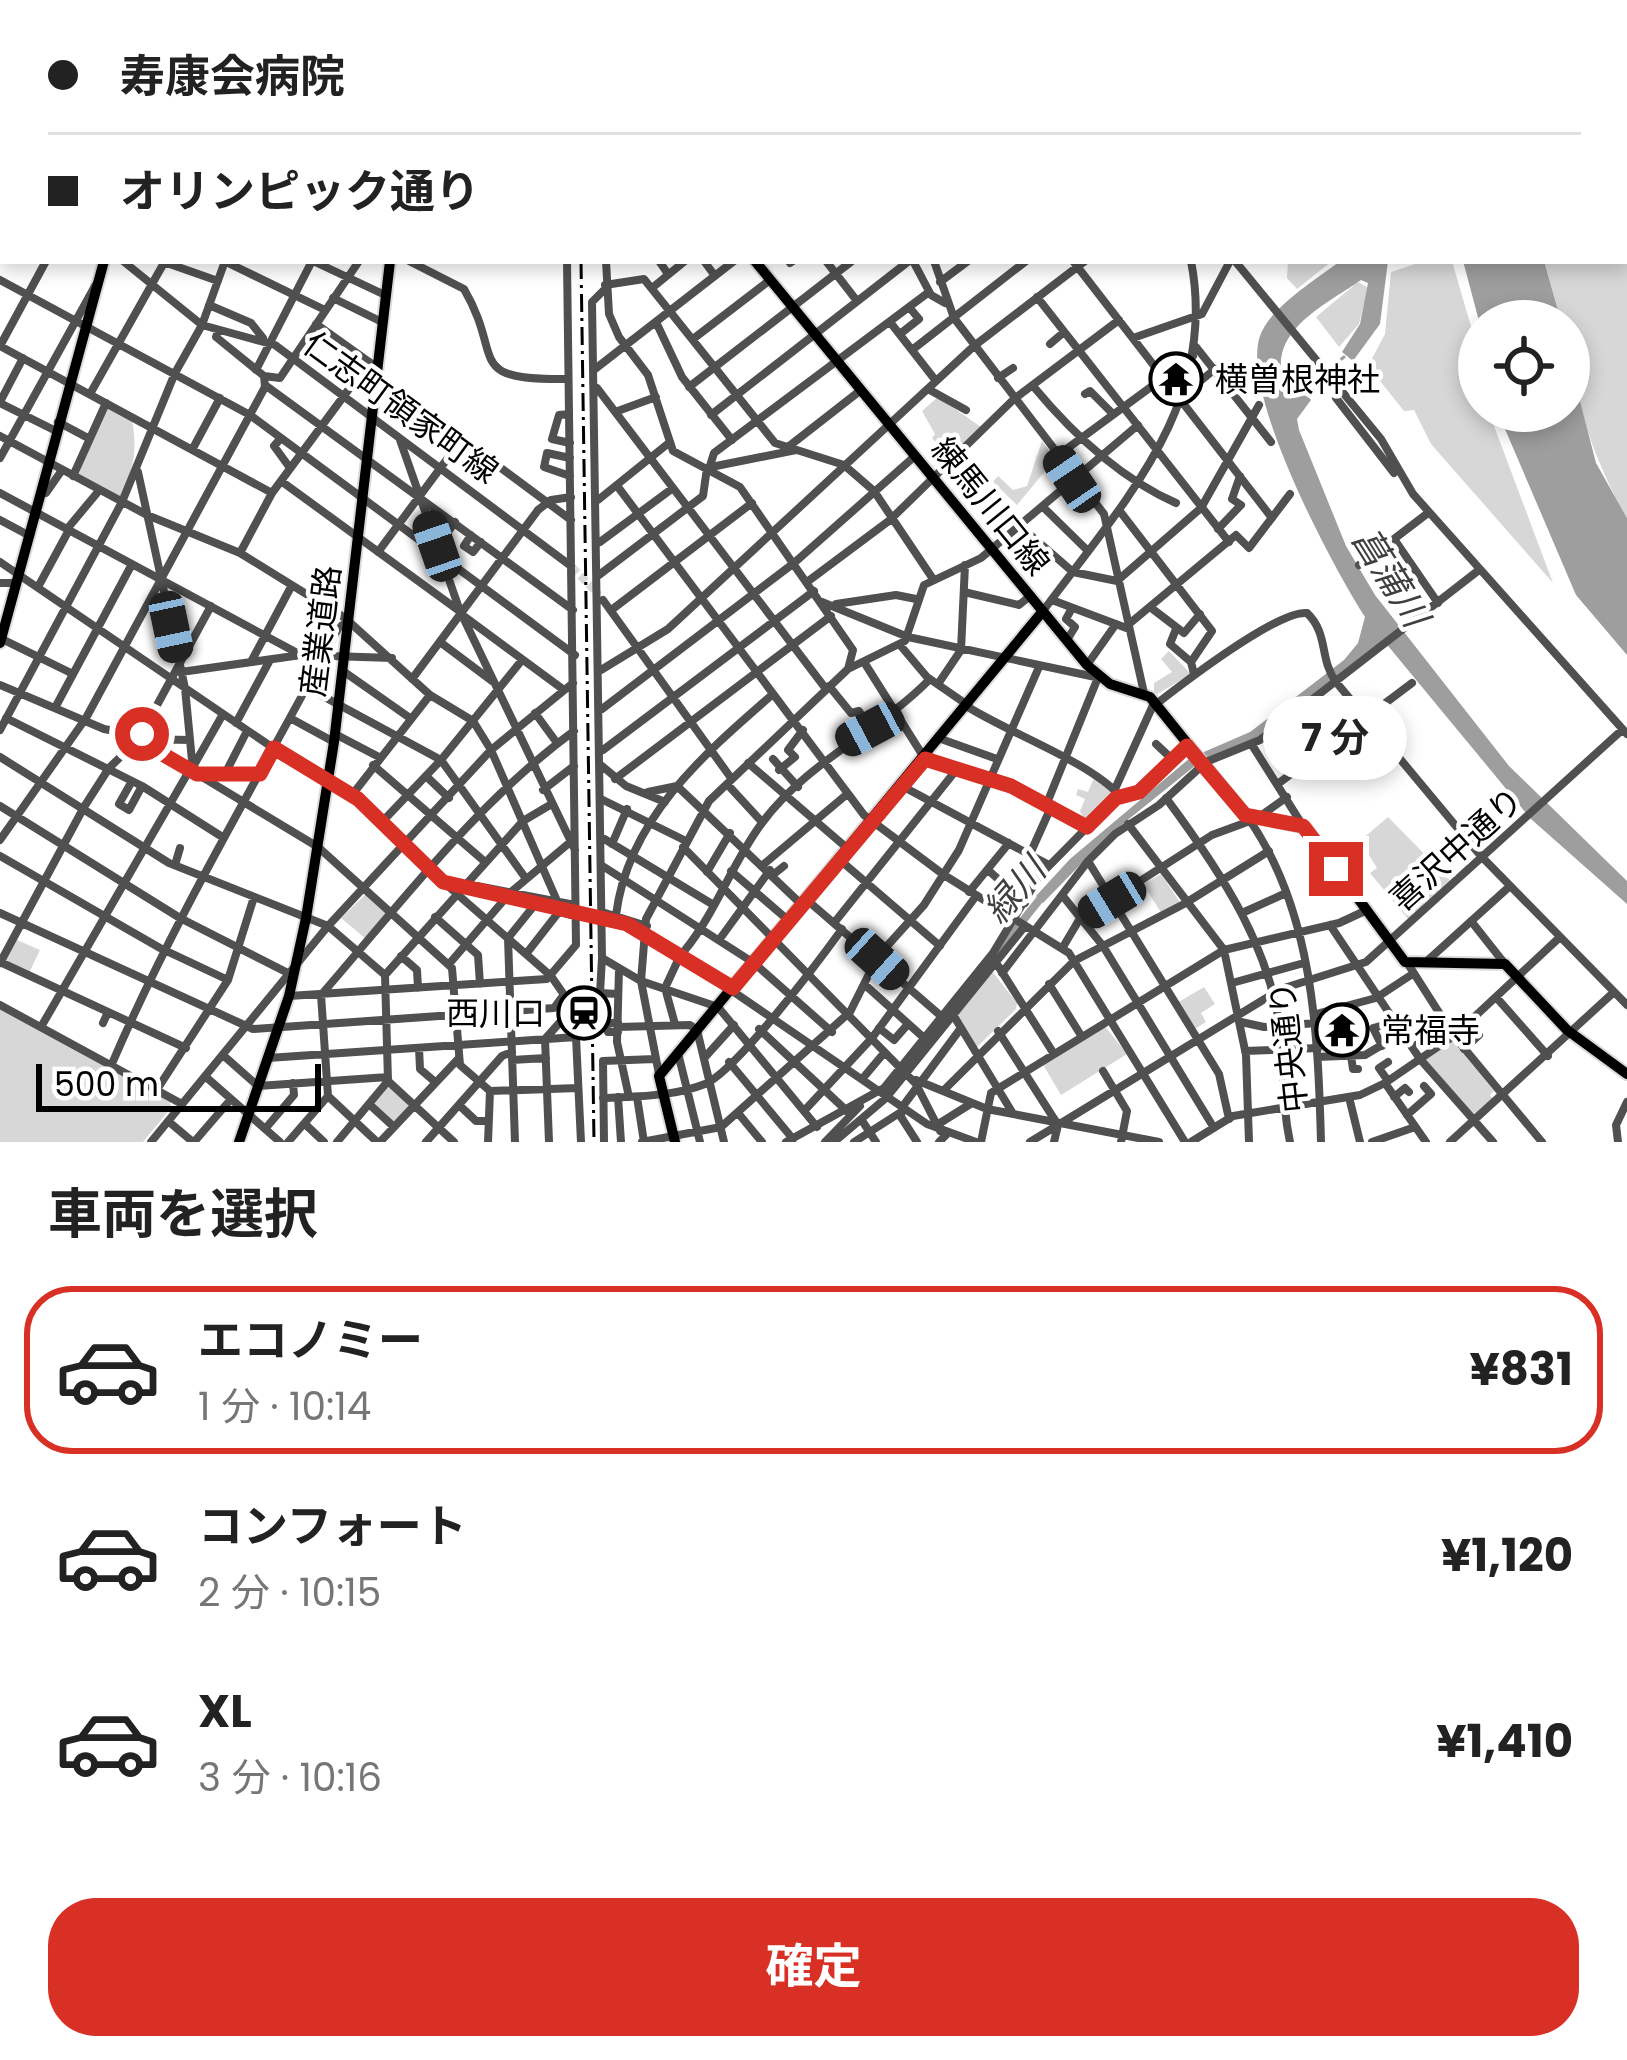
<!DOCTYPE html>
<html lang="ja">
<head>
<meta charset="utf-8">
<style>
	:root { --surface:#fff; --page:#f2f2f2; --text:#222; --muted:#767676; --line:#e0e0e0; --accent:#d93025 }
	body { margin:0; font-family:Poppins,"Noto Sans JP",sans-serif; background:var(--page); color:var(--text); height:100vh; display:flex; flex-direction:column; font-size:45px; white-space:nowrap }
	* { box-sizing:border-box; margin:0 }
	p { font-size:39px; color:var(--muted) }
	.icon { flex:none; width:66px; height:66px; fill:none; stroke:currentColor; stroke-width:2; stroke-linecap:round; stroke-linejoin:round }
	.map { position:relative; height:1142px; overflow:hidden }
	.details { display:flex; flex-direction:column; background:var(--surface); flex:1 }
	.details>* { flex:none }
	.banner { position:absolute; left:0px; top:0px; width:1629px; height:264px; box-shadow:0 6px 18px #0003; display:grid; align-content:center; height:264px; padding:0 48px; background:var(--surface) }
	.buttons { position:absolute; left:1458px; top:300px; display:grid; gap:24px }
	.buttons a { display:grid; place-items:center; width:132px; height:132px; border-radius:50%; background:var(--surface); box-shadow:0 6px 18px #0003; font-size:60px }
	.scale { position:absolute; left:36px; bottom:30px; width:285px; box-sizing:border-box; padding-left:12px; border:6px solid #000; border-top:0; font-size:33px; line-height:42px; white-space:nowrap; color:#000; -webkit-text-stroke:9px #fff; paint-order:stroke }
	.end { position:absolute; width:54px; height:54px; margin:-27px; border:15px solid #d93025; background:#fff; box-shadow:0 0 0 6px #fff }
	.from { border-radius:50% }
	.bubble { position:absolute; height:84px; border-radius:42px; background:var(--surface); box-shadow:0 6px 18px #0003; font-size:39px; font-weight:700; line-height:84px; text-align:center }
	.car { position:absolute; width:36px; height:72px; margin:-36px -18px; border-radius:15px; box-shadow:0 0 9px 3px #0007; background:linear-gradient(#222 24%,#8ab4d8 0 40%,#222 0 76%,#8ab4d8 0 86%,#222 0) }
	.banner b { display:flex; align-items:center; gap:42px; height:114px; font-size:45px }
	.banner b+b { border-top:3px solid var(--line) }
	.banner i { width:30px; height:30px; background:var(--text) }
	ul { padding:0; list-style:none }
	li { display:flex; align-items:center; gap:36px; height:168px; margin:0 24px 18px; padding:0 24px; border:6px solid transparent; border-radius:48px }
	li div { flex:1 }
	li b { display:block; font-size:45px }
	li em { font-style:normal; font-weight:700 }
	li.current { border-color:var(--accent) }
	li>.icon { width:108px; height:108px; stroke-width:1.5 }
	h2 { padding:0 48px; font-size:54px; line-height:144px }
	.cta { display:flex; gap:24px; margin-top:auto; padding:24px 48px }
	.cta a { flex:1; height:138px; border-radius:48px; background:var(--accent); color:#fff; font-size:48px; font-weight:700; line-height:138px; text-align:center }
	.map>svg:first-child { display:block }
	.green { fill:#d7d7d7 }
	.water { fill:#9e9e9e }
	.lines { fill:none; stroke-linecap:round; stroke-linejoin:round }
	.stream { stroke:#9e9e9e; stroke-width:3 }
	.river { stroke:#9e9e9e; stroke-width:8 }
	.minor-tunnel { stroke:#d9d9d9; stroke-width:8; stroke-dasharray:8 4; stroke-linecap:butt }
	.major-casing { stroke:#dbdbdb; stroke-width:14 }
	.minor { stroke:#505050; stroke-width:8 }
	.major { stroke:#000; stroke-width:10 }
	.rail { stroke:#000; stroke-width:3; stroke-dasharray:18 6 3 6; stroke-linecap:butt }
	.minor-bridge { stroke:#505050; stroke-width:8 }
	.route { stroke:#d93025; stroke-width:15 }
	.labels { text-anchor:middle; stroke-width:9; stroke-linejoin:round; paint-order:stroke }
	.poi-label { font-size:33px; fill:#000; stroke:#fff; text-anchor:start }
	.street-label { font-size:33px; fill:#000; stroke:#fff }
	.water-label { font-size:36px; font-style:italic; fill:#3f3f3f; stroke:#fff }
</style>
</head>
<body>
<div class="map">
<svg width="1627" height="1142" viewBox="0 0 1627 1142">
	<rect width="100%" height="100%" fill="#fff"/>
	<path class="green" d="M1626 157 1627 160V518C1593 459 1569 390 1569 321H1561L1544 261H1626Z
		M1288 261H1332L1297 289 1287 278Z
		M1424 261H1452L1479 354V411H1496L1491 418 1553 583 1431 444 1414 410 1404 411 1368 366 1385 334 1391 272Z
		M1358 282 1368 288 1359 324 1339 347 1316 317Z
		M938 397 981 427 950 460 932 438 935 434 922 411Z
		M106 407 132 420C138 451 133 469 121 498L77 474Z
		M1042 441 1055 459 1017 505 993 482 998 476 1013 490 1027 486Z
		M1169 651 1191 674 1154 696V683L1172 672 1161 659Z
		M1095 775 1117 793 1087 825 1080 811 1085 799 1076 795 1078 789 1088 792Z
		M1388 817 1450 880 1408 919 1370 873 1377 868 1360 841Z
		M1161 874 1181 904 1162 914 1143 884Z
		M366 894 387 913 366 939 341 918Z
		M17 940 40 950 29 973 4 961Z
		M991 970 1017 1003 1016 1009 976 1048 954 1014Z
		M1204 987 1215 1004 1201 1013 1206 1022 1193 1030 1177 1003Z
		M0 1008 170 1101 171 1108 143 1142H0Z
		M1104 1025 1127 1054 1061 1095 1042 1063Z
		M1321 1029H1336L1342 1044 1367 1038 1369 1043 1361 1046V1054H1322Z
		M1452 1040 1494 1091 1490 1095 1495 1101 1475 1120 1423 1059Z
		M387 1085 410 1106 395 1123 373 1103Z"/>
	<path class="water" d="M1340 261H1388L1380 324 1353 361 1342 352 1360 324 1368 283 1361 280C1324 306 1265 332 1285 385L1299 384 1311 400 1297 419 1299 430 1346 546 1375 595 1509 766 1627 881V904L1531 819 1384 641 1259 737 1196 765 1109 835 1043 903 1036 896 1070 859 1190 758 1250 732 1344 660 1358 643 1365 617C1331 564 1240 393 1260 336 1270 307 1316 280 1340 261Z
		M1463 261H1544L1561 321H1479Z
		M1569 359 1596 463 1627 518V655L1576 595 1502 422 1503 411H1569Z"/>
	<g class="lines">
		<path class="stream" d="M1301 393 1344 357"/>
		<path class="river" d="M994 957 1044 894"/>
		<path class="minor-tunnel" d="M572 567 599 595"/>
		<g class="major-casing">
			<path id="major" d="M234 3 236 0
				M755 261 1087 665 1110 684 1150 697 1245 815 1306 828 1405 962 1505 964 1567 1030 1627 1074
				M0 643 104 261
				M239 1142 289 996 306 918 334 742 390 261
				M675 1142 659 1076 1043 611"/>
		</g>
		<path class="minor" d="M24 0 30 3
			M170 0 176 3
			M213 0 218 3
			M262 0 268 3
			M324 0 325 3
			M374 0 378 3
			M534 0V3
			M871 0 873 3
			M1024 0 1026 3
			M1131 0 1132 3
			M1163 0 1165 3
			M1205 0 1207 3
			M1618 0 1619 3
			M437 1 440 3
			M6 3 8 0
			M59 3 61 0
			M115 3 116 0
			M312 3 314 0
			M513 3 515 0
			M646 3 647 0
			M697 3 699 0
			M719 3 723 0
			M776 3 779 0
			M839 3 844 0
			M894 3 897 0
			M951 3 955 0
			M1009 3 1012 0
			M1068 3 1072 0
			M1171 3 1175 0
			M0 15 3 9
			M1626 27 1627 30
			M0 112 3 107
			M0 191 3 192
			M0 216 3 211
			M46 261 0 346 272 493
			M123 261 202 325 275 345 571 566
			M224 261 325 310
			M313 261 385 295
			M409 261 464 289C505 359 462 380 568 379
			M606 261 609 314 619 337 648 375 673 451 740 487 853 650 848 669 709 801 646 919 641 981 659 1074
			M659 261 668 274
			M704 261 715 276
			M826 261 857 301
			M913 261 931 295 945 303
			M934 261 954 318 1104 514 1144 693
			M1073 261 1272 518
			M1235 261 1381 439 1413 494 1627 734
			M164 262 218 281
			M790 263 793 261
			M0 280 250 415 575 655
			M940 282 968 261
			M605 285 644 279 775 443 844 465 874 491 933 579
			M652 288 685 261
			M603 291 592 302 602 958 641 981
			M1037 297 1229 542
			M333 298 382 322
			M209 305 251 323 263 338
			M656 322 682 377 732 440
			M890 322 936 381
			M316 324 372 364
			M900 334 919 319 909 307
			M1133 338 1202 314 1230 261
			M693 339 770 280
			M1050 344 1064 332
			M1196 347 1271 442
			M912 350 1026 261
			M595 369 734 261
			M256 370 312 261
			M264 376 280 378 359 261
			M377 376 571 520
			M998 378 1013 368
			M1189 379 1198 383 1215 369
			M265 385 573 610
			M1033 386C1072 433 1119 478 1176 503
			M689 387 852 261
			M597 388 826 689
			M928 389 966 410
			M90 394 165 261
			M1085 394 1090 391 1113 414
			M1336 398 1394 473
			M0 402 23 358
			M0 403 56 431
			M615 412 656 397
			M569 414 559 415 552 439 570 443
			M711 415 909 261
			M58 422 88 438
			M0 436 147 515 240 553 345 618 430 695 473 721 491 750 558 903V913L526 954
			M281 438 274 446 290 468
			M400 440 460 611 575 850
			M788 447 861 390
			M192 450 220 398
			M1057 456 1193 356
			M0 458 95 286
			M570 458 547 453 544 467 570 476
			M711 467 796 450
			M709 469 714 453 929 292
			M138 472 185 688 193 771
			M73 476 106 403
			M281 481 458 610
			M618 487 864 815 944 875 1069 953 1185 1142
			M41 491 46 493 62 470
			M0 493 301 655
			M598 500 670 442
			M1043 507 1088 551
			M1119 510 1212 631 1191 662 1194 674
			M0 520 30 536
			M1020 526 1073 572 1117 581 1201 508 1259 405
			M67 529 97 493
			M1218 529 1241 505 1232 499 1240 476
			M471 535 464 546 473 552 481 542
			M1394 539 1428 513
			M600 542 673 488
			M438 545 455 522
			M378 552 462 439
			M240 553 272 493 369 362
			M0 562 310 773 358 799 409 852 551 976 567 999 569 1017 562 1020
			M1359 565 1394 539 1438 603
			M599 575 703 496 707 468
			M807 582 890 520 1014 399 1119 320
			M0 583H17
			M38 587 69 530
			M964 592 1019 605 1030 596
			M603 600 731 778
			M1052 600 1129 629
			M822 602 908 637 1100 678
			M836 604 896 595 916 599
			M1150 607 1184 633 1200 614
			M614 608 752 503
			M1043 611C1122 504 1219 404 1191 261
			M465 617 564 690
			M1129 624 1236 535 1249 548 1290 494
			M1176 629 1170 644 1191 662
			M0 638 73 674
			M1067 640 1075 627 1066 619 1072 608
			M440 642 492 681
			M900 645 927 677 969 706
			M252 660 292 585
			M864 662 925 759 1011 786 1087 827
			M1087 665 1116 624
			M848 669 905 641 924 585 981 558 1138 425
			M601 670 668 629 974 346 1085 261
			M343 671 410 718
			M181 672 301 655 392 658
			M412 679 538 510 551 500 571 497
			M938 684 961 650 965 565
			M0 685 104 729 131 734 318 847 452 968 460 1065 490 1091 578 1088
			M829 686 851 713 859 711 870 729
			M306 687 441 760 524 876
			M1155 705C1182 684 1278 610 1307 613 1329 634 1319 659 1336 682L1480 855 1627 1005
			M56 706 132 564
			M968 707C1011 734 1090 762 1120 796
			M602 709 794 563 915 456
			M535 713 557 743
			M6 718 142 786 224 838
			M290 718 334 742
			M236 723 270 660
			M0 730 122 502 175 373 202 325 225 261
			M335 734 379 757
			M1268 734 1295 771
			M139 739 190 740
			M941 739 997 759
			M1156 744 1172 759
			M1252 745 1303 826
			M603 750 814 591
			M0 757 169 863 328 926 385 975
			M773 759 798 787
			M1286 759 1359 704
			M748 763 847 848
			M194 765 223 714
			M373 765 484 861
			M602 766 626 786 665 802
			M779 770 795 757 788 750 803 730
			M226 772 247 731
			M197 774H260
			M426 776 449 798
			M615 779 831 616
			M132 781 119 804 129 810 142 786
			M1279 783 1412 683
			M727 784 762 822
			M902 786 1049 865
			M1115 789 1154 703
			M543 790 574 766
			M648 792 677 786 801 904
			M352 795 430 695
			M1166 798C1221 872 1276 953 1282 1049 1284 1082 1283 1110 1290 1142
			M601 799 686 841
			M1047 803 1097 680
			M0 806 180 918 288 973
			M1246 815C1313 908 1318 1032 1321 1142
			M1259 817 1287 797
			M381 823 441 760 522 660
			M1128 824 1224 950 1246 1055 1249 1142
			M601 837 712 904
			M0 840 86 718 265 387 264 376 216 337 218 330
			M612 844 627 809
			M683 847 916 1084 940 1131
			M1030 854 1052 805
			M0 856 160 948 228 980
			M840 860 940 946
			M1088 861 1219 1074 1229 1119
			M764 864 846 795
			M175 865 180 848
			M601 865 754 963 832 1032
			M988 870 1025 903
			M731 871 788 920
			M707 872 730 833
			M774 874 784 866
			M477 886 575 905
			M468 887 574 916
			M511 892 568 844
			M969 892 1009 843
			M1062 895 1103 946 1214 1128
			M807 900 941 1016
			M602 912 647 926
			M0 913 253 1029 554 1008 562 997
			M1242 913 1286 893
			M616 915C628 819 704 754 773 694
			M435 917 478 955 480 984
			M1471 921 1505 964
			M834 923 957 769
			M1330 925 1420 1059 1493 1142
			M646 932 927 1124 976 1142
			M719 940 770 870
			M1063 947 1079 920 1212 835 1250 821
			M685 950C716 912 732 863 762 823 807 762 878 732 930 679
			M401 956 417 970 418 988
			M602 958 600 993 617 994
			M995 961 1054 1054
			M1427 961 1510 886
			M0 962 186 1048
			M0 963 84 807 109 768 138 740 211 606
			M449 964 504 900
			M1408 964 1454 1036 1542 1142
			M619 969 617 1042 629 1097
			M1002 973 1088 861 1115 834 1159 805 1206 762 1260 740 1479 570
			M644 982 718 1007 817 1127
			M1232 983 1304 963
			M864 984 923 1037
			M1049 984 1082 1037
			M289 996 547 979 576 945 567 261
			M1496 997 1548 1056
			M0 1005 182 1104
			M952 1013 1012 1112
			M1316 1014 1376 998 1411 975
			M1241 1022 1264 1027 1317 1023
			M103 1023 108 1012
			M675 1024 665 988 679 958
			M41 1027 189 771
			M618 1027 690 1025 697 1030 724 1142
			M879 1028 894 1040 908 1024
			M759 1029 848 1112
			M998 1031 1058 1125 1030 1142
			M618 1032H608L607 1024 618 1022
			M1382 1046 1373 1028 1395 1022
			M1413 1047 1423 1041
			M419 1048 420 1069 434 1081
			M1464 1049 1479 1035
			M1245 1051 1318 1048
			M678 1053 700 1142
			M224 1056 258 1086 388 1077
			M706 1056 734 1025
			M1351 1056 1353 1069H1358
			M1318 1057 1365 1055 1402 1033
			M268 1058 576 1037 581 1142
			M512 1060 546 1058
			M729 1062 793 1139
			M1388 1062 1379 1068 1388 1081
			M111 1066C176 914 262 773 339 627L348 622
			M1103 1071 1127 1111 1121 1142
			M206 1077 280 1142
			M863 1078 884 1053
			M916 1080 987 1109 1159 1142
			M388 1081 454 1142
			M1385 1083 1426 1142
			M156 1091 228 980 254 897
			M943 1091 1074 961 1184 904 1269 851
			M328 1096 377 1142
			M618 1097 621 1142
			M637 1097 644 1142
			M1349 1097 1360 1142
			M1394 1097 1405 1088 1409 1092
			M603 1098C638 1096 672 1097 705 1084 736 1071 819 961 842 929
			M369 1104 394 1127
			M459 1105 476 1121H488
			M903 1106 961 1028
			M902 1108 901 1117 917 1142
			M804 1111 872 1038 976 896
			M738 1113 762 1142
			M1407 1115 1431 1094 1424 1086
			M861 1119 876 1142
			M168 1121 193 1142
			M940 1123 972 1103
			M305 1124 324 1142
			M265 1129 294 1095 293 1083
			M151 1142 328 926 491 750 573 683
			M194 1142 231 1099
			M288 1142 328 1096 321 995C400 904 476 803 574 731
			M337 1142 388 1081 385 975 523 821 550 805
			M380 1142 459 1058
			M426 1142 502 1056 512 1052
			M488 1142 490 1091
			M515 1142 508 938 533 907
			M549 1142 545 1039 562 1020
			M604 1142 603 1061 655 1059
			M642 1142 721 1127 850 1012 878 956 924 905 959 850 1039 667
			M786 1142 884 1088 993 953 1040 875 1116 798 1139 792 1187 746
			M825 1142 860 1106
			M834 1142 886 1098 1025 926
			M854 1142 901 1112
			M939 1142 947 1134
			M981 1142 991 1093 1224 950 1339 923 1365 911
			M1054 1142 1058 1125 1281 989 1366 962 1622 730
			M1191 1142 1233 1116 1360 1095 1385 1083 1455 1035 1560 937
			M1372 1142 1415 1127
			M1450 1142 1614 992
			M1618 1142 1616 1125 1627 1102"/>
		<use href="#major" class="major"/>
		<path class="rail" d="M582 3 583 0
			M581 261 594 1142"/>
		<path class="minor-bridge" d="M548 906 646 932"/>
	</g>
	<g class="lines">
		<path class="route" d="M142 734 138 740 197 774H260L274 748 358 799 443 882 627 924 733 988 925 759 1011 786 1087 827 1116 798 1139 792 1187 746 1245 815 1303 826 1336 869"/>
	</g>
	<defs>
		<g id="temple-ring" transform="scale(2.7)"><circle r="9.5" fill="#fff" stroke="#000" stroke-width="1.5"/><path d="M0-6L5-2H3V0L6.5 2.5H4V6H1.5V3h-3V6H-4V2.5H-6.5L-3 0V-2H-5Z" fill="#000"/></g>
		<g id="station-ring" transform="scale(2.7)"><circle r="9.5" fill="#fff" stroke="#000" stroke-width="1.5"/><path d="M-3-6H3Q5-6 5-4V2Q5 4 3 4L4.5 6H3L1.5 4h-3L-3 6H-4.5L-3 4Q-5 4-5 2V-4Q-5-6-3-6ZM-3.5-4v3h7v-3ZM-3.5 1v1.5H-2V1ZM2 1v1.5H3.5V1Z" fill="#000"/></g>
	</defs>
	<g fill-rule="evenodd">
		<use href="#temple-ring" x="1176" y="379"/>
		<use href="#station-ring" x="584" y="1013"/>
		<use href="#temple-ring" x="1342" y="1030"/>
	</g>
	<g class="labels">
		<g class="poi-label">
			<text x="1215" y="391">横曽根神社</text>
			<text x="545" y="1025" text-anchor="end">西川口</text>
			<text x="1381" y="1042">常福寺</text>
		</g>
		<g class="street-label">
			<text transform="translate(401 407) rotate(36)" y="12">仁志町領家町線</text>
			<text transform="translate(991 506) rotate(51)" y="12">練馬川口線</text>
			<text transform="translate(320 631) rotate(-83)" y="12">産業道路</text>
			<text transform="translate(1456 849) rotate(-42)" y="12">喜沢中通り</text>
			<text transform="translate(1288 1047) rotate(-96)" y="12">中央通り</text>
		</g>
		<g class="water-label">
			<text transform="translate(1391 577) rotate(58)" y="13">菖蒲川</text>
			<text transform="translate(1014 890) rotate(-49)" y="13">緑川</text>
		</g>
	</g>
</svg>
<div class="buttons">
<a><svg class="icon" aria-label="locate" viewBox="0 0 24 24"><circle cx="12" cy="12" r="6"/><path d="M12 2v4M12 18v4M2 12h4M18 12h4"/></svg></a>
</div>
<div class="scale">500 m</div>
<i class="end from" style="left:142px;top:734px"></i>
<i class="end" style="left:1336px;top:869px"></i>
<div class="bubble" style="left:1263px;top:696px;width:144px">7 分</div>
<i class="car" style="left:1072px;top:479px;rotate:326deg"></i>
<i class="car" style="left:437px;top:546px;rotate:341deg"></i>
<i class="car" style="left:171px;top:627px;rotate:168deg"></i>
<i class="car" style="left:870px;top:729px;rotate:242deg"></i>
<i class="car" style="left:1112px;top:900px;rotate:239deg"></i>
<i class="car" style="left:877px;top:959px;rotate:132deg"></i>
<div class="banner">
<b><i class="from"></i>寿康会病院</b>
<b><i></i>オリンピック通り</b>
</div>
</div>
<section class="details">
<h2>車両を選択</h2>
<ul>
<li class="current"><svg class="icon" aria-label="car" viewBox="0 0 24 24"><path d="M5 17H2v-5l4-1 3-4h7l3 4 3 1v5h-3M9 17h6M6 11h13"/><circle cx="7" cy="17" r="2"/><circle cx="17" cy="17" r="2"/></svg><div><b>エコノミー</b><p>1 分 · 10:14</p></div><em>¥831</em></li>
<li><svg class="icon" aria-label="car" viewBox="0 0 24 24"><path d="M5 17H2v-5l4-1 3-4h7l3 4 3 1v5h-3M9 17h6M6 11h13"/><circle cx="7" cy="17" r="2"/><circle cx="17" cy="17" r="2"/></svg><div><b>コンフォート</b><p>2 分 · 10:15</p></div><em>¥1,120</em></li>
<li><svg class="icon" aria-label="car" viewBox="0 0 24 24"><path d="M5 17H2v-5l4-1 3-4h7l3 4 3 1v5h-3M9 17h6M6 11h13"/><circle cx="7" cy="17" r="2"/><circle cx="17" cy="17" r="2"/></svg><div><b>XL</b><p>3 分 · 10:16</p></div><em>¥1,410</em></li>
</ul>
<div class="cta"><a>確定</a></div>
</section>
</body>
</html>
